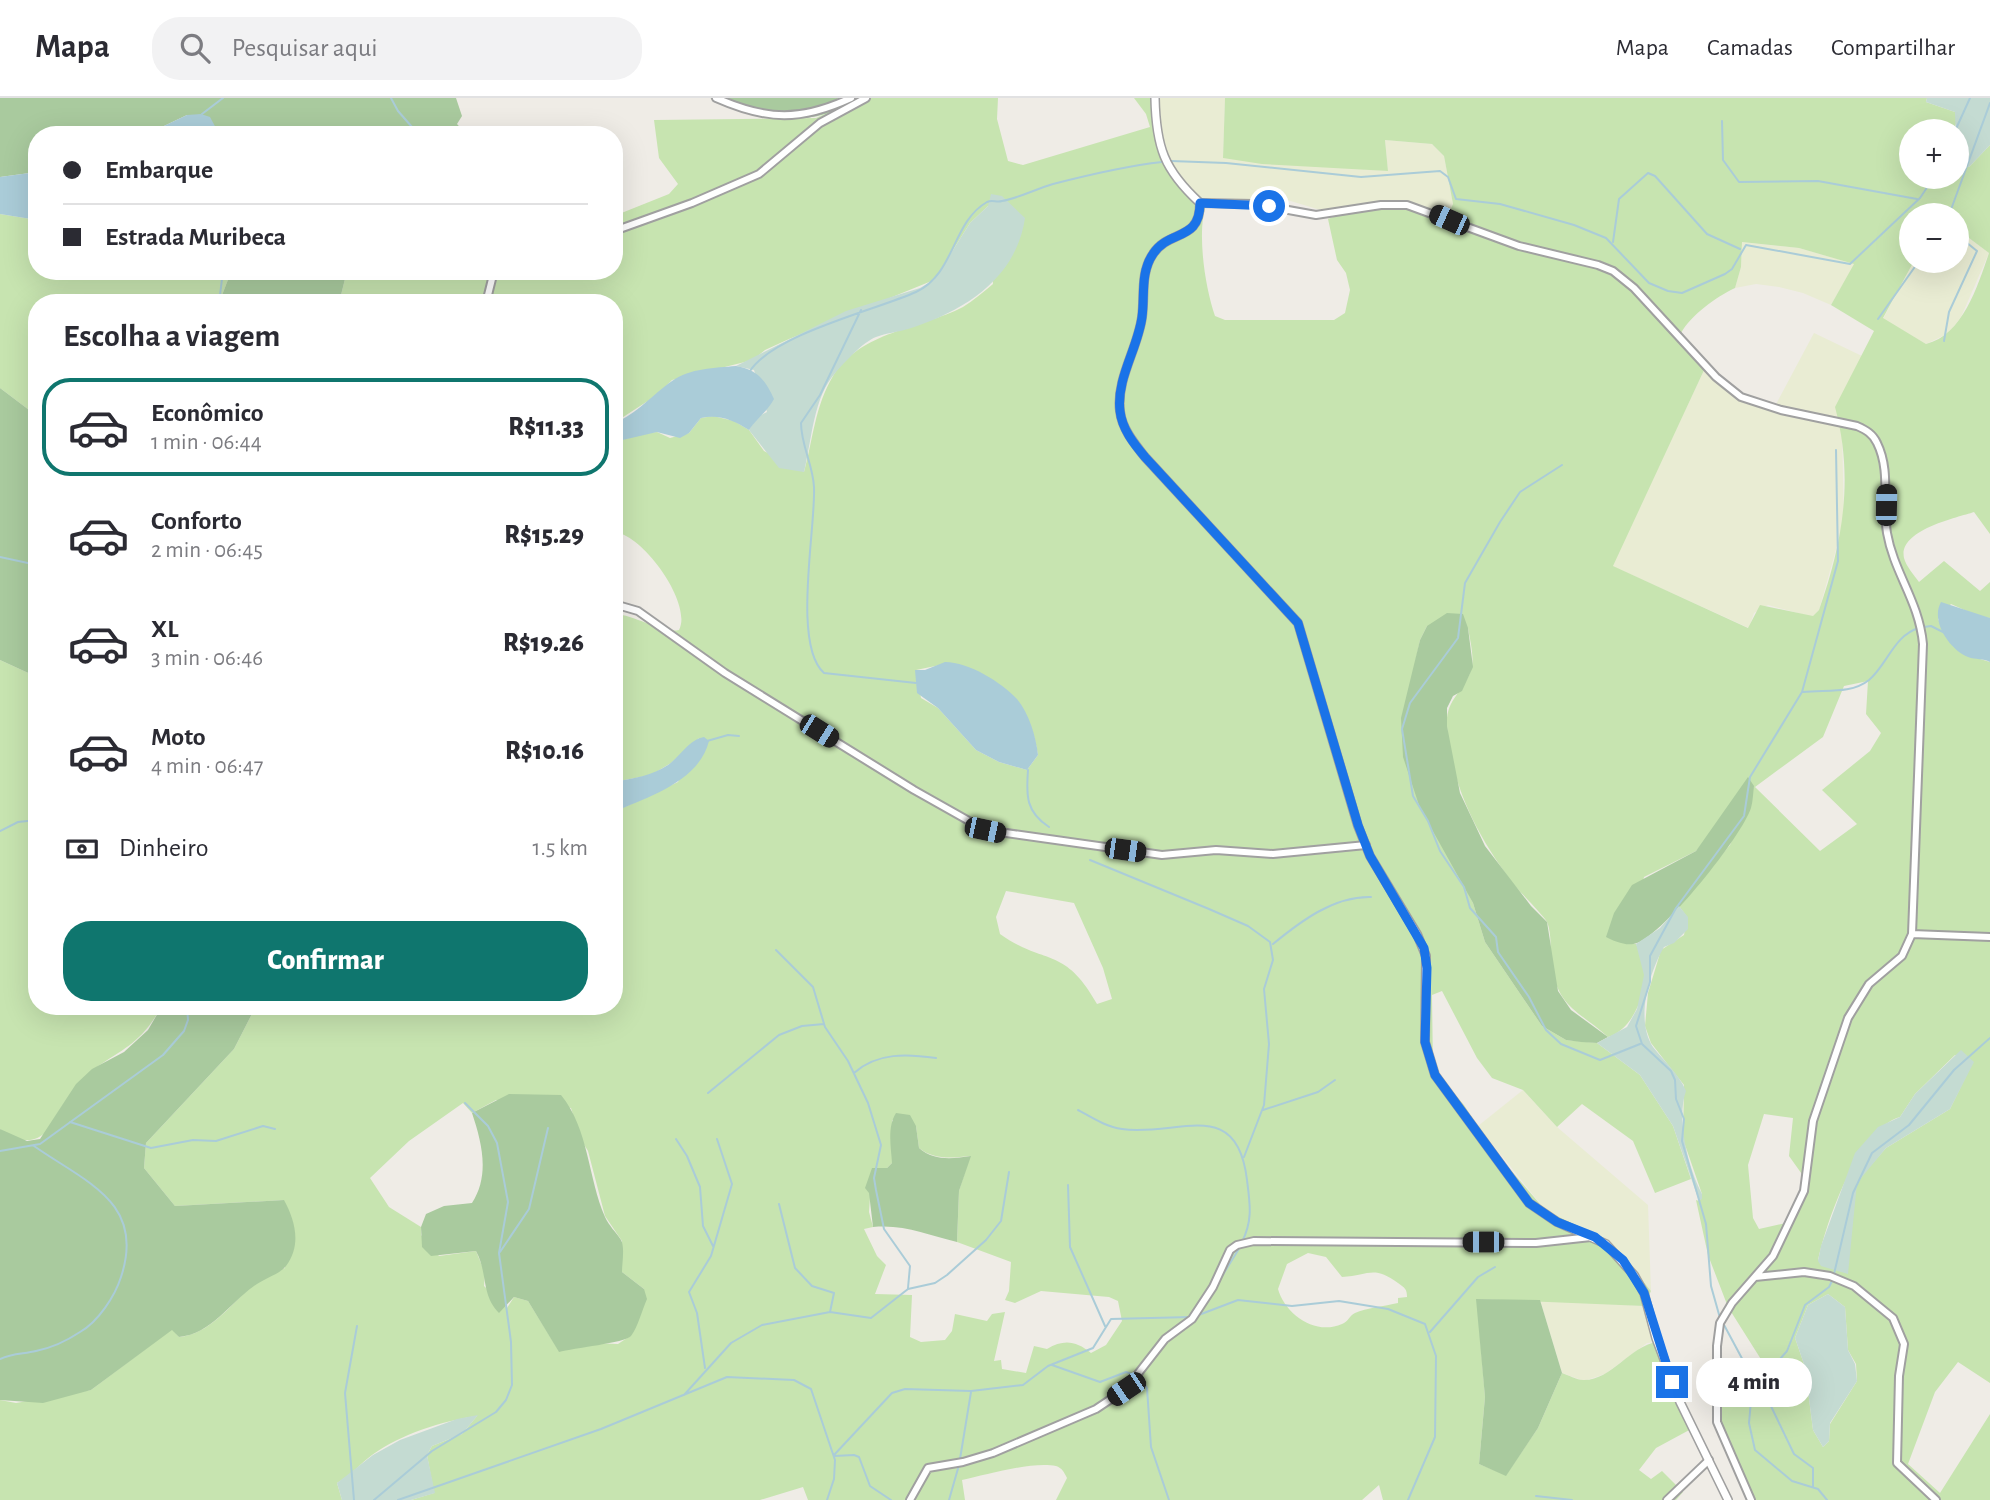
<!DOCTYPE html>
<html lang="pt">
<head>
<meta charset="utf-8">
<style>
	:root { --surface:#fff; --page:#f2f2f3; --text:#2b2b33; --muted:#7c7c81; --line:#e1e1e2; --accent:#0f766e }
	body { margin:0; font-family:"Alegreya Sans",sans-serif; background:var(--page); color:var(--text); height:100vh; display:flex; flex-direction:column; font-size:26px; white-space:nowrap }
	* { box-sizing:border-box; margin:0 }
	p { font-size:23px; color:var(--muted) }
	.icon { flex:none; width:38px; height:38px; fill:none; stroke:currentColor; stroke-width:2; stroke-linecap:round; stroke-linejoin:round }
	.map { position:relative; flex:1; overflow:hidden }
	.side { position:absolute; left:28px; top:196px; width:595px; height:721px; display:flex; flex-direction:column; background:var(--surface); border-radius:28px; box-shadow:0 7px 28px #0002 }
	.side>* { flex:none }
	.banner { position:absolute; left:28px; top:28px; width:595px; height:154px; border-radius:28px; box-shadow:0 7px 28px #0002; display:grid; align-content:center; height:154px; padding:0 35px; background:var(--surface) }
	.fabs { position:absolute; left:1899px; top:21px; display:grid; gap:14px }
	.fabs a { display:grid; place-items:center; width:70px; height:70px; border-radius:50%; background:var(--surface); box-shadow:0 7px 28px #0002; font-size:35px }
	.end { position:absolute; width:32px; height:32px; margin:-16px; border:9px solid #1a73e8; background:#fff; box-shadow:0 0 0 4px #fff }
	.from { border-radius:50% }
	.bubble { position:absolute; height:49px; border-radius:24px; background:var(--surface); box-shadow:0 7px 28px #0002; font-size:23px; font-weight:800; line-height:49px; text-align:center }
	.car { position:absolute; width:21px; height:42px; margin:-21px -10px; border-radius:9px; box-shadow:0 0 5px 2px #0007; background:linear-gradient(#222 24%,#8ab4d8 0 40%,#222 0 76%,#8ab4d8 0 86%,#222 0) }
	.banner b { display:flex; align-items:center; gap:24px; height:66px; font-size:26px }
	.banner b+b { border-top:2px solid var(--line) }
	.banner i { width:18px; height:18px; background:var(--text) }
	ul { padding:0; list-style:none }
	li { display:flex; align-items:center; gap:21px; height:98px; margin:0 14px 10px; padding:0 21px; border:4px solid transparent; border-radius:28px }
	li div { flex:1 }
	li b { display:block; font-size:26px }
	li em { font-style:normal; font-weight:800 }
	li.selected { border-color:var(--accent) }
	li>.icon { width:63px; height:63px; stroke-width:1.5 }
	h2 { padding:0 35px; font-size:32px; line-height:84px }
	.pay { display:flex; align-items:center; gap:18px; height:77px; padding:0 35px; font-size:26px }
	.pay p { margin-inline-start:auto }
	.action { display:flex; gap:14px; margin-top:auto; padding:14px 35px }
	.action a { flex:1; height:80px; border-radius:28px; background:var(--accent); color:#fff; font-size:28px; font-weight:800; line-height:80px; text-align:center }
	header { display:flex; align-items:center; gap:42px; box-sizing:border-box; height:98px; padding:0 35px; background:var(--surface); border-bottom:2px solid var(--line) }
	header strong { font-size:33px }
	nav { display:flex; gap:38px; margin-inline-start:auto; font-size:24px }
	.search { width:490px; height:63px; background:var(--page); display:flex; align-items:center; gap:18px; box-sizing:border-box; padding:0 24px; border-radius:28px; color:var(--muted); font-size:26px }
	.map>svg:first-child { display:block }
	.farmland { fill:#e9ecd3 }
	.grass { fill:#c7e4b0; fill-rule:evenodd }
	.forest { fill:#a9ca9e }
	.wetland { fill:#c4dbd2 }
	.water { fill:#aaccd8 }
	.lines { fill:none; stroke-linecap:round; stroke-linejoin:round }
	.stream { stroke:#aaccd8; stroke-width:2 }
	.minor-casing { stroke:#a0a0a0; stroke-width:10 }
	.tertiary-casing { stroke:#a0a0a0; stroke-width:10 }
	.minor { stroke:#fff; stroke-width:6 }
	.tertiary { stroke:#fff; stroke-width:7 }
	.route { stroke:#1a73e8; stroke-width:9 }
</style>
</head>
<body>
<header>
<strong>Mapa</strong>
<div class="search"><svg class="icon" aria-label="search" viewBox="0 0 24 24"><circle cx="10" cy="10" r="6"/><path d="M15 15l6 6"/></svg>Pesquisar aqui</div>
<nav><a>Mapa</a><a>Camadas</a><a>Compartilhar</a></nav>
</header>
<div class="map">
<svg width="1990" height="1402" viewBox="0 0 1990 1402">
	<rect width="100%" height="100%" fill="#efece6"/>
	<path class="farmland" d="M1159 0H1225L1223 60 1388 73 1385 42 1432 46 1444 58 1453 106 1449 115 1438 116 1356 111 1328 121 1327 114 1274 98 1262 108H1248L1230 101 1216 100 1207 104 1187 91 1169 60 1159 39Z
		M1957 131 1989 155 1961 219 1949 235 1926 246 1883 221 1914 163H1956Z
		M1742 144 1799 150 1855 166 1831 207 1803 195 1779 189 1756 186 1735 190 1741 169Z
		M1814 235 1862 258 1836 309 1842 335 1844 423 1819 512 1813 519 1768 507 1754 515 1749 530 1612 468 1705 270 1728 288 1773 312Z
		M1523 992 1557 1029 1648 1107 1651 1193 1621 1156 1598 1137 1546 1113 1478 1028Z
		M1540 1202 1644 1208 1657 1244 1647 1245 1605 1276 1584 1283 1562 1275Z"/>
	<path class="grass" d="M838 0H998L997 21 1008 63 1023 67 1150 29 1146 16 1134 0H1159C1159 12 1157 27 1159 39 1165 65 1185 90 1207 104 1196 132 1205 189 1215 218L1225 222H1334L1345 215 1350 192 1346 175 1337 162 1328 121C1350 113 1377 101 1400 105 1417 107 1432 117 1449 115L1453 106 1444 58 1432 46 1385 42 1388 73 1262 66 1223 60 1225 0H1927L1926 4 1955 14 1957 23 1953 33H1911V79H1956L1957 69H1969L1990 47V436L1974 414C1956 420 1898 432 1904 460 1906 468 1914 477 1919 484L1944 463 1980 493 1990 484V520L1980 519 1951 506 1938 521 1944 533 1980 561 1990 564V1285L1958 1264 1935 1294 1908 1366 1940 1395 1990 1316V1402H1754L1718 1330 1722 1280 1750 1285 1769 1274 1728 1209 1708 1157 1696 1102 1699 1103 1702 1096 1683 1041 1684 987 1651 945 1645 928 1648 895 1661 852 1684 837 1687 819 1679 808 1730 747 1754 688 1696 753 1644 779 1628 846H1636C1639 852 1643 860 1644 867 1649 892 1633 932 1608 939 1581 914 1557 910 1552 867 1550 855 1552 835 1547 824 1544 818 1522 796 1515 788 1479 741 1451 689 1447 628 1445 602 1463 595 1471 572 1475 561 1470 542 1468 530L1427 528 1420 542 1413 575 1459 777 1473 805 1485 844 1542 928 1566 942 1597 945 1640 977 1673 1028 1691 1081 1655 1095 1633 1043 1582 1006 1557 1029 1523 992 1492 980 1477 960 1442 893 1432 897 1433 971 1464 1007 1491 1049 1546 1113 1598 1137 1621 1156 1651 1193 1644 1208 1477 1201 1485 1299 1479 1366 1506 1377 1538 1330 1562 1275C1568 1277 1577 1282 1583 1282 1611 1283 1630 1248 1657 1244L1693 1330 1656 1350 1639 1372 1651 1381 1662 1373 1683 1394 1676 1402H1383L1379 1387 1362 1402H1056L1067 1380C1064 1374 1062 1370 1056 1368 1032 1363 986 1377 962 1382L965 1402H808L803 1389 760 1402H411L434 1395 427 1357 432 1348 462 1336 477 1318C442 1323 401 1336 372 1357 360 1366 351 1377 337 1385L342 1402H0V1302L16 1305 91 1292 172 1231 179 1239C210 1236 229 1208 251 1189 261 1181 273 1175 285 1170L284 1102 175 1108 144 1070 146 1045 234 951 256 908H614V714L678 684 699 640 671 665 651 677 614 684V620L617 618 614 610V516C637 517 661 536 679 532 693 506 643 436 614 434V344L647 335 657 334 670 340 689 335 701 320 713 318 734 323 749 332 764 353 804 374C813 341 815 308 833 278 861 233 920 231 963 209 973 203 983 194 993 186L988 108 970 125 934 182 789 241 765 252 753 262 672 282 657 297 614 325V205H339L347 173H614V118L669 96 678 86 659 60 654 22 816 20 834 12ZM1911 117H1956L1957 131 1989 155C1978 187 1963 237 1926 246L1883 220 1914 163H1911ZM1742 144 1799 150 1854 166 1831 207 1874 233 1835 309C1854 380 1843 444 1819 512L1813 518 1760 507 1748 530 1613 468 1705 270 1685 251 1681 235C1691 217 1716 199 1735 190L1741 169ZM945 566C999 581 1029 598 1038 657L1027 672 999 664 976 652 938 610 921 600 916 572ZM1868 583 1866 616 1881 635 1870 653 1822 692 1857 726 1820 753 1755 689 1823 639 1844 588ZM1006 793 1074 805 1103 870 1112 901 1097 906C1064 847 1044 868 1000 836L996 819ZM1955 957 1973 964 1950 1011 1886 1050 1863 1076 1818 1163C1826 1124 1859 1030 1900 1019L1915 996ZM496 1002 571 1010 580 1040 588 1053 605 1118 622 1143V1174L644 1191 640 1216 630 1238 618 1246 592 1245 559 1253 528 1203 514 1199 507 1210 484 1188 485 1175 476 1153 439 1158 421 1137V1129L389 1109 370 1080 409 1043 463 1005 472 1015ZM1764 1016 1793 1020 1789 1058 1804 1079V1090L1786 1125 1759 1131 1753 1120 1748 1067ZM892 1022 916 1028 919 1050C934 1062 952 1060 970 1058L959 1093 957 1144 1011 1164 1009 1193 1005 1202 1015 1205 1041 1193 1109 1199 1118 1203 1122 1223 1106 1247 1091 1255C1076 1243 1064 1241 1047 1251L1034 1248 1026 1275 1002 1271 1001 1262 994 1263 1005 1214 992 1216 987 1223 955 1216 952 1233 945 1242 921 1244 910 1239 912 1197 875 1196 886 1167 877 1158 864 1131 873 1129 869 1114 872 1070H887L892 1065ZM1308 1155 1326 1159 1342 1179C1369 1177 1374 1167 1398 1185 1405 1190 1407 1191 1407 1199L1398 1200V1205C1385 1208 1366 1210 1355 1215 1350 1217 1348 1224 1342 1226 1315 1238 1285 1216 1278 1191L1287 1166ZM1828 1196 1845 1209 1848 1252 1856 1266 1857 1283 1830 1326 1829 1343 1823 1349 1813 1332 1805 1269 1795 1240 1808 1207Z
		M0 116 37 122V173H226L229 179 219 205H37V318L0 290Z
		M0 562 37 579V908H162C140 946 127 948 94 971 79 981 56 1016 48 1032 33 1048 17 1043 0 1031Z"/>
	<path class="forest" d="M0 0H456L462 18 457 26 467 37H214L217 32 187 17 145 37H37V74L0 79Z
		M710 0H838L831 14C787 30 753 14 710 0Z
		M226 173H347L339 205H219L229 179Z
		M0 290 37 318V579L0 562Z
		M1447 515 1463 516 1468 530 1473 569 1462 593 1453 598 1447 610V628L1460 695 1485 748 1531 808 1547 824 1558 893 1571 912 1608 939 1597 945 1581 944 1566 942 1542 928 1485 844 1473 805 1420 710 1403 659 1401 620 1420 542 1427 528Z
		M1748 679 1754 688C1753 695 1753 703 1751 710 1742 738 1664 836 1637 845 1627 849 1614 843 1606 839L1614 815 1632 787 1696 753Z
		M162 908H256L234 951 146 1045 144 1070 175 1108 284 1102C295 1122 302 1147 286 1168 280 1176 263 1181 254 1188 230 1205 211 1236 179 1239L172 1232 91 1292 43 1305 0 1302V1031L27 1043 40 1041 76 986 92 971 124 954 148 932Z
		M509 996 561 997C589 1031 588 1080 605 1119 609 1128 616 1134 621 1142 625 1149 622 1165 622 1174L644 1191 647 1201C642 1212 638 1229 631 1238 625 1245 573 1250 559 1254L528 1203 514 1199 499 1215C481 1197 488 1175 476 1153L431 1158 422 1149 421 1129 426 1116 444 1108 472 1105C490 1077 482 1045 472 1015Z
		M896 1015 910 1017 916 1028 919 1050C934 1063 952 1061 971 1058L959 1093 957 1144C928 1137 904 1126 873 1129L869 1095 865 1090 872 1070H887L892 1065C891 1049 887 1029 896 1015Z
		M1476 1201 1540 1202 1562 1275 1538 1330 1506 1378 1479 1366 1485 1299Z"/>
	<path class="wetland" d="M1927 0H1990V47L1969 69H1957L1955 14 1926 4Z
		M991 96 1002 98 1025 120C1016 182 962 214 908 231 898 234 886 235 876 239 863 244 846 263 836 274 813 299 812 342 804 374L779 370 749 332 757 319 767 314 754 272 736 268 846 213 920 190 934 182 970 125 988 108Z
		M1679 808 1688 819V831L1674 845 1664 849C1649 875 1635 922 1653 949 1664 963 1679 976 1686 993 1676 1020 1688 1070 1702 1096V1101L1699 1103 1673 1028 1640 977 1597 945 1627 929 1637 911 1644 877 1636 846 1660 830Z
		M1961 952 1974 964 1950 1011 1886 1050 1857 1085 1848 1176 1821 1168 1818 1163 1821 1148 1855 1055 1878 1029 1900 1019 1915 996Z
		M1828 1196 1845 1209 1848 1252 1855 1266 1857 1283 1830 1325 1829 1343 1823 1349 1813 1332 1805 1269 1795 1240 1808 1207Z
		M478 1317 462 1336 432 1348 427 1357 435 1395 411 1402H342L337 1385 373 1357 400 1342 457 1321Z"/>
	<path class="water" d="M201 16 210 19 217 32 214 37H145L187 17Z
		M37 74V122L0 116V79Z
		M736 268C757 272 765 281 774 301 767 314 757 320 749 332 733 322 719 316 701 320L689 335 680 340 657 334 614 344V325C637 316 653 296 672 283 690 270 715 270 736 268Z
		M1941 504 1990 520V564C1983 560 1976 562 1968 559 1950 552 1930 523 1941 504Z
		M945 564C969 564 1001 584 1017 601 1029 615 1036 639 1038 657L1027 672 999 664 976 652 938 610 917 595 915 572H925Z
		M704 639 709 643C699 684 647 699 614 714V684C634 680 651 678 668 667 681 658 688 642 704 639Z"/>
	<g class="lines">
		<path class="stream" d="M391 0 398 13 419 37
			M202 16 223 0
			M1722 23 1723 62 1739 84 1818 83 1917 101
			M1955 33 1970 0
			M1171 63 1226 65 1361 79 1440 73 1448 79 1456 101 1500 106 1574 127 1606 140 1649 185 1668 193 1682 195 1725 176 1732 171 1746 147 1850 166 1920 100 1934 79
			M1949 117 1990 5
			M1613 144 1619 101 1648 75 1655 78 1707 136 1740 151
			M219 205 223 173
			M861 212 820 297 801 325C801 347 813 367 814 389 816 429 792 547 824 575L916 585
			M1878 221 1919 163
			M1944 243 1949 214 1977 153 1956 136
			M750 273C774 236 876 212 916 194 955 176 952 124 987 104 993 101 996 105 1002 103 1019 100 1036 91 1053 86 1088 77 1126 68 1162 64
			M1562 367 1520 394 1500 424 1465 485 1458 540 1410 605 1402 631 1413 698 1428 723 1440 753 1464 789 1470 810 1496 839 1498 854 1529 899 1546 932 1561 946 1600 962 1640 946
			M0 459 37 467
			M1924 529 1931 528 1945 535
			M1803 594C1824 591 1850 597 1869 582 1887 567 1894 537 1919 530
			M707 643 728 637 739 638
			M1028 672C1026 698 1026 714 1049 729
			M0 733 18 724 37 722
			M1090 762 1209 811 1248 828 1270 844 1273 862 1264 891 1269 946 1264 1007 1244 1059
			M1273 846C1301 823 1334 798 1371 799
			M776 852 813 889 825 929 848 963 868 1005 881 1047 874 1080 876 1092 884 1131 910 1168 908 1190
			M854 975C877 954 908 956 936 960
			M708 995 779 937 802 928 824 926
			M1078 1012C1091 1019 1106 1029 1122 1031 1178 1039 1237 997 1247 1082 1250 1106 1253 1122 1242 1144
			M1263 1012 1318 994 1335 982
			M70 1024 151 1050 193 1042 216 1043 263 1028 275 1031
			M676 1041 687 1058 700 1089 703 1128 713 1148
			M0 1053 40 1046 163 957 184 933 188 922 187 908
			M1068 1087 1070 1149 1105 1228
			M779 1106 795 1170 812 1188 834 1195 830 1214
			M500 1154 529 1111 548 1030
			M1834 1176 1853 1095 1872 1055 1909 1027 1954 972 1990 940
			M1219 1183 1240 1149
			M1196 1218 1238 1202 1292 1208 1339 1203 1388 1211 1425 1226 1436 1258 1435 1339 1408 1402
			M1720 1220 1711 1188 1706 1126 1682 1043 1684 1021 1676 1001 1675 982 1671 973 1642 946 1636 928 1650 884V858L1676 810 1744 718 1750 679 1802 594 1838 463 1836 352
			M1723 1225 1753 1281 1749 1325 1755 1352 1792 1383 1818 1391 1827 1402
			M1430 1234 1478 1179 1495 1169
			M0 1261C12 1255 24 1256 36 1253 51 1250 68 1242 80 1234 98 1224 115 1198 121 1179 146 1104 85 1084 34 1048
			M1052 1267 1100 1284 1126 1274 1135 1277
			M705 1270 697 1215 689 1194 711 1158 732 1086 717 1041
			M1140 1279 1147 1290 1151 1349 1169 1402
			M684 1297 731 1245 762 1227 830 1214 871 1220 908 1191 935 1185 947 1177 986 1142 1001 1123 1009 1074
			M834 1357 892 1295 905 1291 971 1293 1023 1287 1048 1268 1093 1250 1111 1221 1191 1219
			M834 1358 854 1357 859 1359 870 1388 891 1402
			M960 1361 971 1294
			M1813 1389V1370L1794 1356 1769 1304 1767 1288 1772 1270 1787 1253 1805 1207 1829 1189 1833 1181
			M1536 1398 1572 1402
			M354 1402 345 1295 357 1228
			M374 1402 432 1353 496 1314 506 1302 512 1287 511 1244 499 1155 508 1104 497 1045 488 1028 465 1005
			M398 1402 601 1331 727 1279 794 1282 811 1291 835 1362 834 1381 827 1402
			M949 1402 959 1367"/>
		<g class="minor-casing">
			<path id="minor" d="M716 0C768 23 801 23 851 0
				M1200 105 1255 106 1316 117 1381 107H1407L1519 148 1598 167 1613 173 1634 190 1716 279 1741 299 1781 312 1857 328C1866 332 1873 336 1877 345 1891 373 1882 405 1887 435 1894 475 1919 503 1923 546L1912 836 1902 858 1869 886 1848 920 1813 1023 1804 1093 1773 1158 1732 1205 1720 1225 1717 1248V1324L1751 1402
				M614 133 692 105 759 76 820 25 866 0
				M486 205 494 173
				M614 506 638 513 725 575 914 692 985 732 1162 757 1216 752 1273 756 1366 747
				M1912 836 1990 839
				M1755 1179 1804 1174 1830 1178 1854 1188 1893 1220 1904 1246 1899 1278 1897 1365 1936 1402
				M910 1402 928 1370 963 1364 993 1355 1096 1311 1126 1291 1165 1241 1192 1221 1213 1189 1230 1152 1237 1147 1254 1143 1536 1145 1591 1139
				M1667 1402 1709 1362"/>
		</g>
		<g class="tertiary-casing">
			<path id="tertiary" d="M1155 0C1156 49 1164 72 1200 105 1200 144 1169 131 1153 156 1140 175 1145 198 1142 219 1138 250 1116 281 1120 313 1122 331 1134 345 1145 359L1298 525 1358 728 1370 758 1417 836 1426 858 1425 944 1435 977 1529 1105 1557 1124 1606 1146 1634 1177 1644 1195 1656 1240 1680 1304 1728 1402"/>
		</g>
		<use href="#minor" class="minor"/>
		<use href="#tertiary" class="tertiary"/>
	</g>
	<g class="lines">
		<path class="route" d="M1269 108 1200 105C1200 144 1169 131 1153 156 1140 175 1145 198 1142 219 1138 250 1116 281 1120 313 1122 331 1134 346 1145 359L1298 525 1358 727 1370 758 1424 850 1427 870 1425 944 1435 977 1529 1105 1557 1124 1595 1139 1623 1162 1644 1195 1672 1284"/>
	</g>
</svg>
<div class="fabs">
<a>+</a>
<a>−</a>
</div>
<i class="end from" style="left:1269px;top:108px"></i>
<i class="end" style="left:1672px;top:1284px"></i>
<div class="bubble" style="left:1696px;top:1260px;width:116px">4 min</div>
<i class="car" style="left:1449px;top:122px;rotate:294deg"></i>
<i class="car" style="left:1886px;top:407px;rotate:1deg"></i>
<i class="car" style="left:819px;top:633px;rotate:122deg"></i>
<i class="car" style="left:985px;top:732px;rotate:102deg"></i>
<i class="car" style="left:1125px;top:752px;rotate:98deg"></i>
<i class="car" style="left:1483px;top:1144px;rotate:270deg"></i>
<i class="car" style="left:1126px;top:1291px;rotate:236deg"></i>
<div class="banner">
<b><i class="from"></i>Embarque</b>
<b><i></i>Estrada Muribeca</b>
</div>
<section class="side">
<h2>Escolha a viagem</h2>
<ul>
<li class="selected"><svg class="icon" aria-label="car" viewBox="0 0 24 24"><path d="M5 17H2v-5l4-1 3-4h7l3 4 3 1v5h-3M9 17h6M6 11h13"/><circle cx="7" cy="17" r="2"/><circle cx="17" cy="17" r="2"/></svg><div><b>Econômico</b><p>1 min · 06:44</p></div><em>R$11.33</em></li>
<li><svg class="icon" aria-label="car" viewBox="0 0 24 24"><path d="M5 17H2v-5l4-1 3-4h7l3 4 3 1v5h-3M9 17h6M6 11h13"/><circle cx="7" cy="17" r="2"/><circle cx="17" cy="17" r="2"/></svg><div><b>Conforto</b><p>2 min · 06:45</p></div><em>R$15.29</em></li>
<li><svg class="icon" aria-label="car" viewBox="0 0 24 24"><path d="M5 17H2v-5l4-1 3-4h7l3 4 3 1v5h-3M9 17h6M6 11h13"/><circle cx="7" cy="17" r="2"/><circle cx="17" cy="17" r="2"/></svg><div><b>XL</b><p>3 min · 06:46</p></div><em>R$19.26</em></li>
<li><svg class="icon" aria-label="car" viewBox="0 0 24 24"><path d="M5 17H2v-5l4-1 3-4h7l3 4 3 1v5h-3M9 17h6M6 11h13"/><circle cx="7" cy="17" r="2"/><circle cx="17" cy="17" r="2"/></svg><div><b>Moto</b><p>4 min · 06:47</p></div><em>R$10.16</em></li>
</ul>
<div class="pay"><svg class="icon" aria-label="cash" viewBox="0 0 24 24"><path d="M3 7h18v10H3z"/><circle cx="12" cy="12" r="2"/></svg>Dinheiro<p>1.5 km</p></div>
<div class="action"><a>Confirmar</a></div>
</section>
</div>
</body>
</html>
